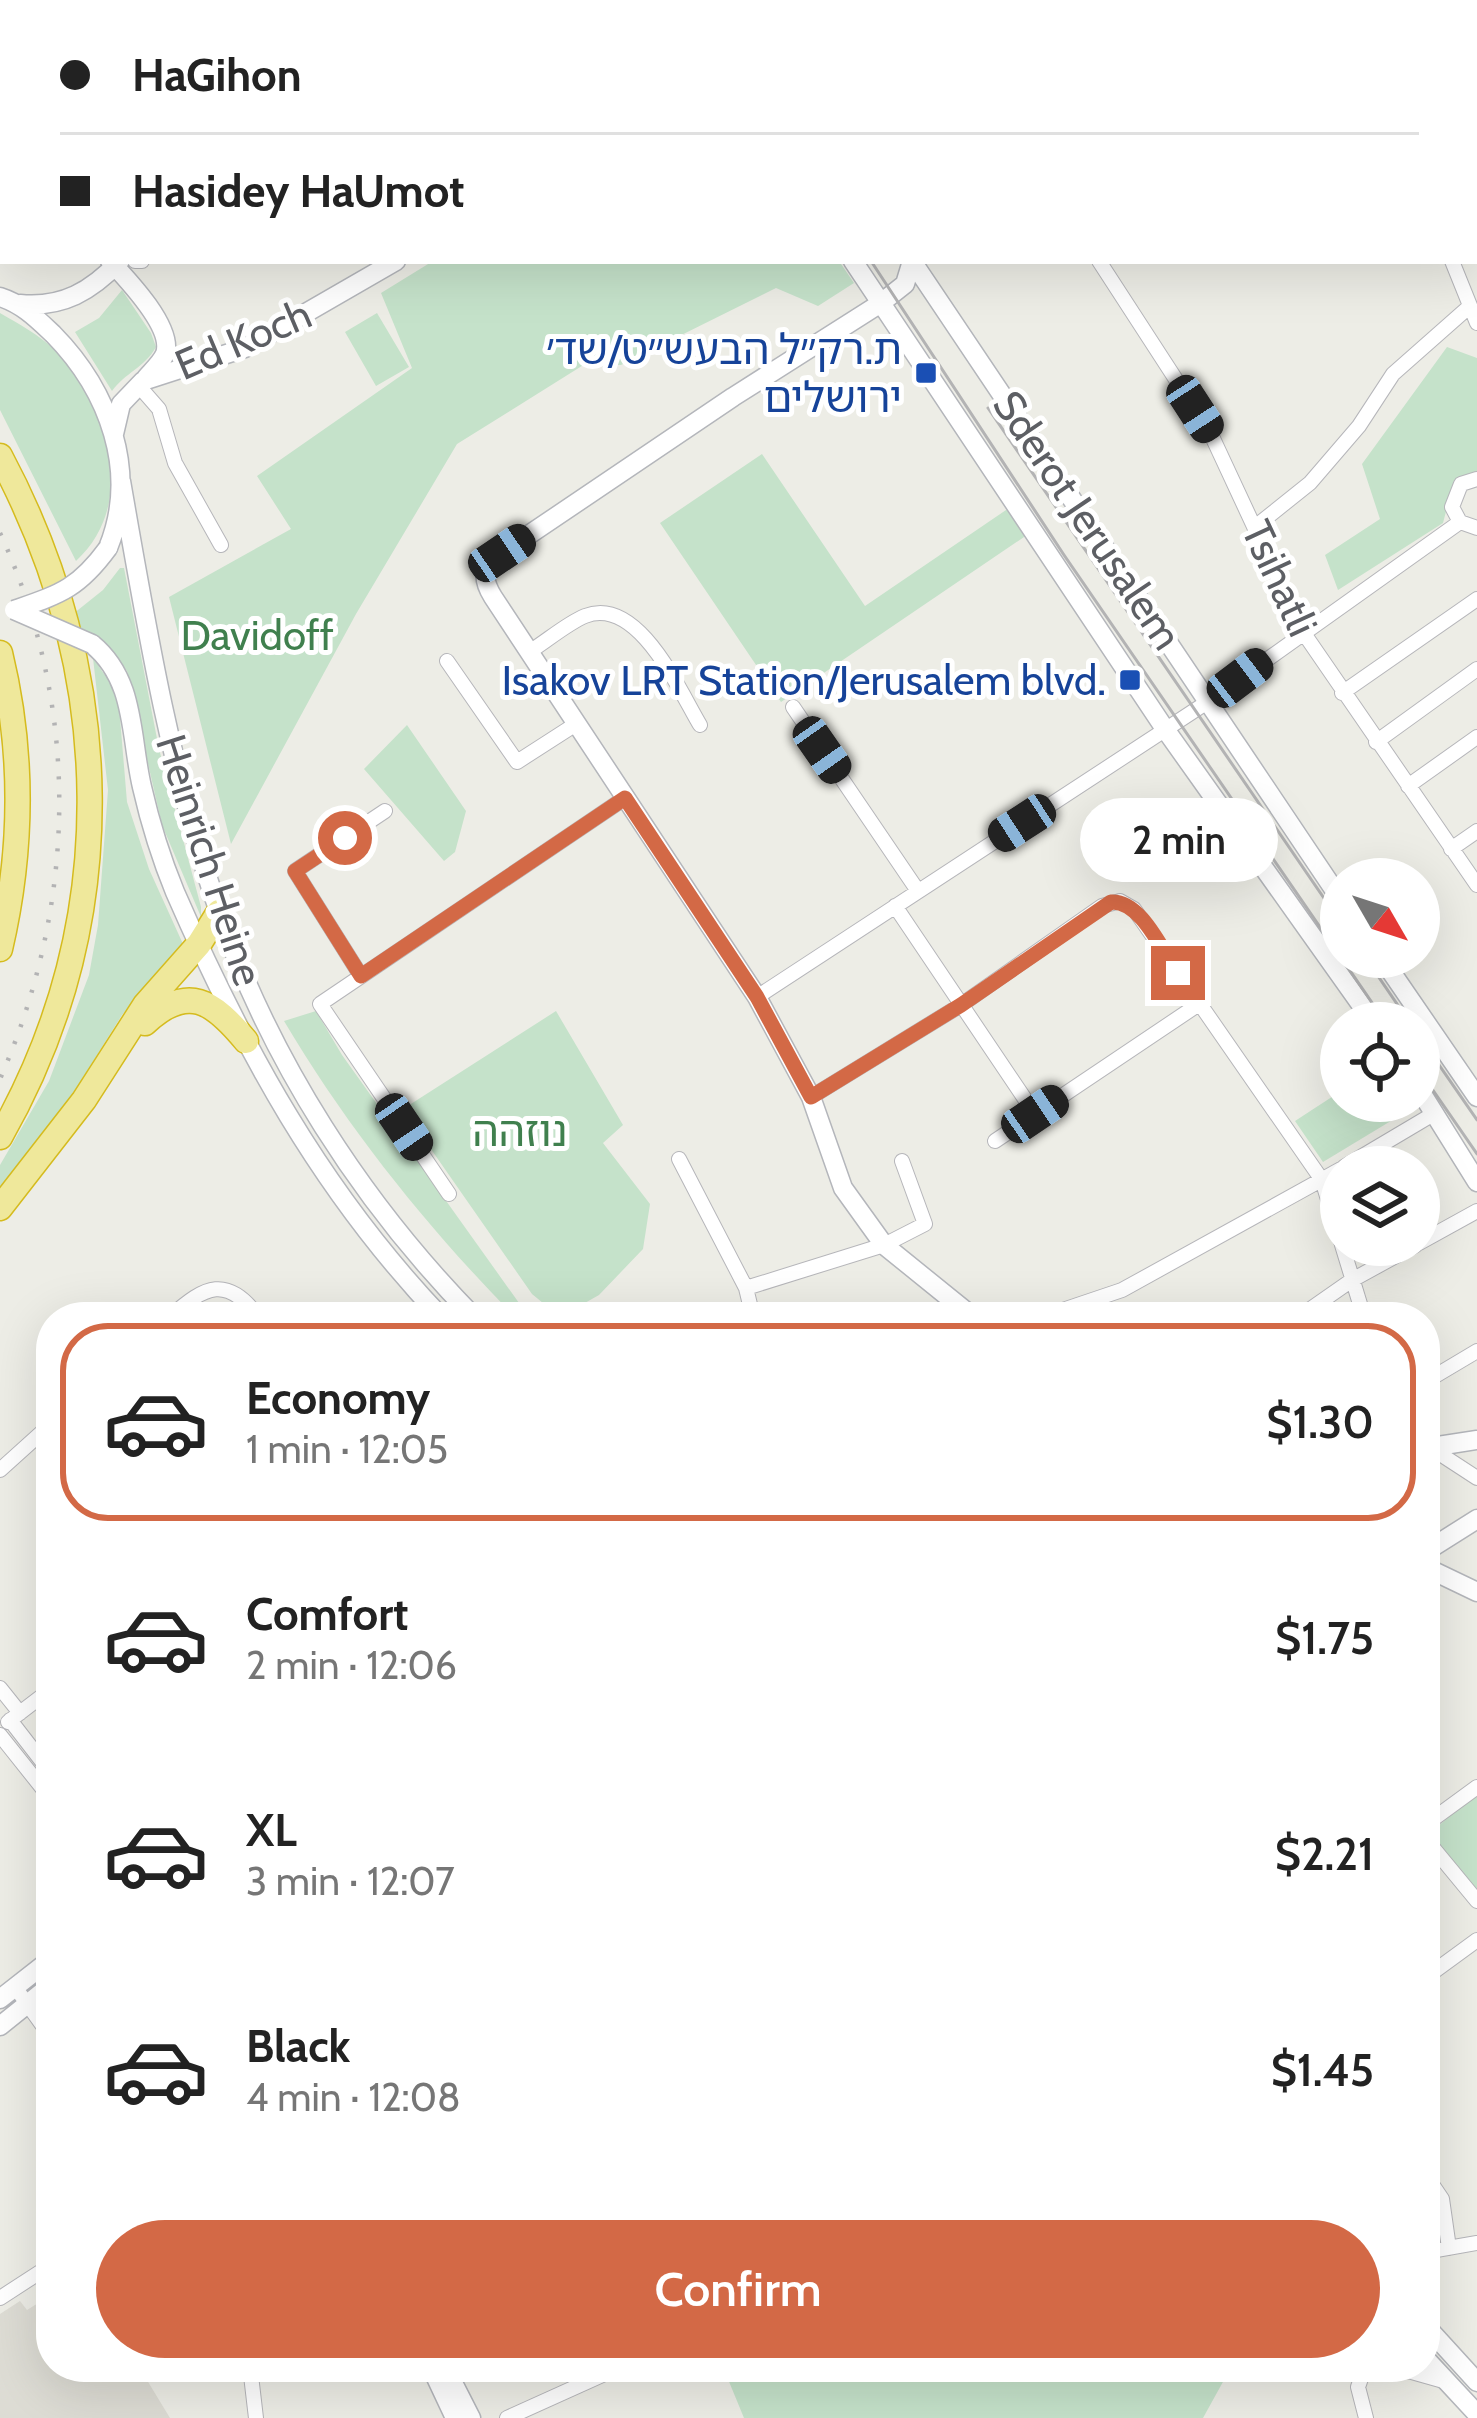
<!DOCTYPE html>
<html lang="en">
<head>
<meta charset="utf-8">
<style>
	:root { --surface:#fff; --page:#f2f2f2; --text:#222; --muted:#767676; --line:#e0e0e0; --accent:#d36946 }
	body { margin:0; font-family:Cabin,"Noto Sans Hebrew",sans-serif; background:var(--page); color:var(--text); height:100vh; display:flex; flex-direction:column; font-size:45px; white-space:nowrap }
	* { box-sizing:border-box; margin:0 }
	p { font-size:39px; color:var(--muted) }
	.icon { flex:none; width:66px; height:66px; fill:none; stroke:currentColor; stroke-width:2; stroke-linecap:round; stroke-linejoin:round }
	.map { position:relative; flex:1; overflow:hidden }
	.panel { position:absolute; left:36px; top:1302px; width:1404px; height:1080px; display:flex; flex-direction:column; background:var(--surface); border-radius:48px; box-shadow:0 12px 48px #0002 }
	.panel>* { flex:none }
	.hud { position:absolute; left:0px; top:0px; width:1479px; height:264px; box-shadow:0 12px 48px #0002; display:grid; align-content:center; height:264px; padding:0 60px; background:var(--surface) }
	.needle { width:78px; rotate:129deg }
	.tools { position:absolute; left:1320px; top:858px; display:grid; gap:24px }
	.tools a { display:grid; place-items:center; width:120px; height:120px; border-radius:50%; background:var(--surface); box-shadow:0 12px 48px #0002; font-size:60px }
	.end { position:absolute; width:54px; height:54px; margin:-27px; border:15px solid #d36946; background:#fff; box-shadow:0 0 0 6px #fff }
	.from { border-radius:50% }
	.bubble { position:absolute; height:84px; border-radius:42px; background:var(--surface); box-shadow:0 12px 48px #0002; font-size:39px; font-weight:600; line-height:84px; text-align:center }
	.car { position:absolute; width:36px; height:72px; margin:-36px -18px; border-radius:15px; box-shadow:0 0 9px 3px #0007; background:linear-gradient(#222 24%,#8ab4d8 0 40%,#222 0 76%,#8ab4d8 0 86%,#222 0) }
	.hud b { display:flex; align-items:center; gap:42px; height:114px; font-size:45px }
	.hud b+b { border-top:3px solid var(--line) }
	.hud i { width:30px; height:30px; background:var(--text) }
	ul { padding:21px 0 0; list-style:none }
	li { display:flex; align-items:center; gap:36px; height:198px; margin:0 24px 18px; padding:0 36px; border:6px solid transparent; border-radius:48px }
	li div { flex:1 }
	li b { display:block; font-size:45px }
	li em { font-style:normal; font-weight:600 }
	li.current { border-color:var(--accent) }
	li>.icon { width:108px; height:108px; stroke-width:1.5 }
	.button { display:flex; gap:24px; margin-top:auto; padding:24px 60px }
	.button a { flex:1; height:138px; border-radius:72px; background:var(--accent); color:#fff; font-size:48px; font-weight:600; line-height:138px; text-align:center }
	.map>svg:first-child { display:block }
	.education { fill:#dddcd4 }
	.green { fill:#c5e2ca }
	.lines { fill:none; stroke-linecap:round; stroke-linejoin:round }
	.street-casing { stroke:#b6b6ba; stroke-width:16 }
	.secondary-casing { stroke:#b4b6bb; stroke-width:21 }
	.highway-casing { stroke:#d5bb1e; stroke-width:27 }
	.street { stroke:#fff; stroke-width:14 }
	.secondary { stroke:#fff; stroke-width:18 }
	.highway { stroke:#efe89b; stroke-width:24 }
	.tram { stroke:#b3b3b4; stroke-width:3 }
	.rail { stroke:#b3b3b4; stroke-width:4.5; stroke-dasharray:3 15; stroke-linecap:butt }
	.secondary-bridge-casing { stroke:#b4b6bb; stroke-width:21; stroke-linecap:butt }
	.secondary-bridge { stroke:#fff; stroke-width:18 }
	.route { stroke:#d36946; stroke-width:15 }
	.transit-dot { fill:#1a4fb4; stroke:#fff; stroke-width:4.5 }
	.labels { text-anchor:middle; stroke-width:10; stroke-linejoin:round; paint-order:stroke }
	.street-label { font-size:42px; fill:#5d5f64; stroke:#fff }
	.transit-label { font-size:42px; fill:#164399; stroke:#fff; text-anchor:end }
	.park-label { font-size:42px; fill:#40804e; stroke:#fff }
</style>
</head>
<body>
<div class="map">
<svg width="1477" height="2418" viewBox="0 0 1477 2418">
	<rect width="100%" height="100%" fill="#edede6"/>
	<path class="education" d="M51 2295V2367H139L170 2418H0V2314L20 2301 27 2310Z"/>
	<path class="green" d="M433 261H839L854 283 818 306 776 288 621 365 585 364 457 444 356 614 231 844 169 597 291 529 257 476 412 368 381 293Z
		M122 290 151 333 156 347C145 367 125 373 112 391L75 332 99 318Z
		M0 313C19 324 39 335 55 350 109 404 139 503 76 561L0 410Z
		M377 313 409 367 376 386 345 332Z
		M1447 347 1477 358V475L1454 481 1443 523 1338 590 1325 555 1380 519 1362 464Z
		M762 454 865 606 1009 508 1027 535 781 702 660 523Z
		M120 568H124L159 749 201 907V917L162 825 127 671 100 639 81 630 73 614 103 590Z
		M93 658 118 694 127 802 149 869 183 944 122 1015 44 1140 0 1194V1165L49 1081 89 975 98 925 108 790Z
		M407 725 466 811 455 852 444 861 364 769Z
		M316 1011 342 1055 529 1317H515C427 1227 348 1129 284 1021Z
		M556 1011 623 1125 603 1143 650 1204 643 1249 599 1295 560 1317 532 1294 403 1109Z
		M1341 1091V1101L1413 1102 1409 1110 1323 1162 1295 1121Z
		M1477 1793V1890L1430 1833Z
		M723 2367H976L985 2379 1042 2367H1218L1224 2380 1203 2418H744Z"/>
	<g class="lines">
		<g class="street-casing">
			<path id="street" d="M1293 0 1296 3
				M1313 0 1316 3
				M973 3 975 0
				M1449 3 1454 0
				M0 64 3 61
				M1476 118 1477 117
				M1476 160 1477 161
				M0 163 3 165
				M135 261H142
				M1099 261 1210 432 1303 632 1477 885
				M1452 261 1477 323
				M138 385 159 409 175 463 221 545
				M1477 479 1461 484 1452 507 1460 522 1477 528
				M1255 527 1310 483 1359 426 1393 374 1470 306
				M529 652C547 641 566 624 585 616 638 595 679 690 700 725
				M447 661 517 762 576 724
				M1342 693 1477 599
				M793 707 918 891
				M1376 742 1477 669
				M1408 786 1477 737
				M1451 849 1477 831
				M895 906 1035 1114
				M361 976 295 871 385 811
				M757 997 1209 701 1460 522
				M811 1097 961 1005 1102 906 1120 901 1134 909 1322 1180 1341 1242
				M995 1141 1199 1004
				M679 1159 746 1288 753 1317
				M1344 1167 1435 1113
				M449 1194 320 1004 625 798
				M1419 1243 1477 1211
				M1342 1245 1364 1317
				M746 1288 884 1245 925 1224 902 1161
				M170 1317C206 1285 226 1275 259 1317
				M1042 1317 1122 1290 1341 1169
				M1299 1317 1352 1280 1416 1245
				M1425 1382 1477 1351
				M1431 1448 1477 1478
				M0 1470 51 1424
				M0 1688 20 1713
				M10 1720 51 1773
				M8 1722 51 1689
				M0 1735 51 1799
				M1425 1825 1477 1787
				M1425 1838 1477 1901
				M1425 1978 1477 1940
				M15 1987 51 2037
				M1425 2174 1442 2199 1449 2248
				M1425 2252 1477 2243
				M0 2298 51 2265
				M250 2367 256 2418
				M1365 2367 1358 2387 1366 2418
				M1394 2367 1447 2382
				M507 2418 620 2367"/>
		</g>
		<g class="secondary-casing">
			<path id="secondary" d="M14 0 17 3
				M690 0 692 3
				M746 0 748 3
				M84 3 86 0
				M324 3 326 0
				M795 3 796 0
				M815 3 817 0
				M110 261C127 279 174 328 165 354 161 363 152 371 146 378
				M853 261 1165 729 1374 1023
				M912 261 905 284 881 303 733 397 502 553C483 566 481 578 493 597L757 997 811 1097 843 1188 884 1245 973 1317
				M912 261 1341 900
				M0 297C22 304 36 318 53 334 109 391 139 472 108 548
				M20 304C63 308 91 291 120 261
				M114 434 121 404 143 381 245 348 396 261
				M121 481C146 625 170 770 218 909 270 1060 362 1203 474 1317
				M92 644C136 680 130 736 142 787 150 822 161 858 175 892 244 1050 321 1191 441 1317
				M1381 957 1477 1097
				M1419 1089 1477 1182
				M988 1317H1000
				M1425 1448 1477 1440
				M1425 1552 1477 1519
				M1425 1567 1477 1592
				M0 1999 51 1959
				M0 2026 51 1985
				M1425 2325 1477 2382
				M1425 2358 1477 2414
				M431 2367 455 2418
				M445 2367 471 2418"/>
		</g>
		<g class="highway-casing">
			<path id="highway" d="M0 456C116 673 123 921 0 1137
				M0 653C24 752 23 850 0 949
				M145 1023C188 983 213 1001 246 1041
				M0 1208 84 1100 145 1005 199 944 219 912"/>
		</g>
		<use href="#street" class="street"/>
		<use href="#secondary" class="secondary"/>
		<use href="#highway" class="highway"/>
		<path class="tram" d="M711 0 713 3
			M871 261 1064 555 1386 1023
			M988 408 1341 923
			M1365 957 1410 1023
			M1419 1036 1477 1120
			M1419 1070 1477 1154"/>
		<path class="rail" d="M0 533C81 708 77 903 0 1079"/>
		<g class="secondary-bridge-casing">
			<path id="secondary-bridge" d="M14 610C60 594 78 589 108 548
				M14 610 92 644"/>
		</g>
		<use href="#secondary-bridge" class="secondary-bridge"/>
	</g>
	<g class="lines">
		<path class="route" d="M345 838 295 871 361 976 625 798 757 997 811 1097 961 1005 1111 902C1141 900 1162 951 1178 973"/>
	</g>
	<g class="transit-dot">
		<rect x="914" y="361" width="24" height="24" rx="6"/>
		<rect x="1118" y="668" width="24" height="24" rx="6"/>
	</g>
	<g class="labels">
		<g class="street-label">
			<text transform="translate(243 339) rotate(-23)" y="15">Ed Koch</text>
			<text transform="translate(1088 520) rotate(56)" y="15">Sderot Jerusalem</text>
			<text transform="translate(1280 578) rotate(65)" y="15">Tsihatli</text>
			<text transform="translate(210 860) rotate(72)" y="15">Heinrich Heine</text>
		</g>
		<g class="transit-label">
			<text x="902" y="364">ת.רק״ל הבעש״ט/שד׳<tspan x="902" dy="48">ירושלים</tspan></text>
			<text x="1106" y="695">Isakov LRT Station/Jerusalem blvd.</text>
		</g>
		<g class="park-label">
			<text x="257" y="650">Davidoff</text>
			<text x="520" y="1146">נוזהה</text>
		</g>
	</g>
</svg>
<div class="tools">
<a><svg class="needle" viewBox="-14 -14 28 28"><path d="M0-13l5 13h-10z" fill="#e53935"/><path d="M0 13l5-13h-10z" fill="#767676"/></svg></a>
<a><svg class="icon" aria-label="locate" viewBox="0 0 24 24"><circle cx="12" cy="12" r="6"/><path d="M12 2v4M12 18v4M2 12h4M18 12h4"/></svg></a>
<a><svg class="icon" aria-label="layers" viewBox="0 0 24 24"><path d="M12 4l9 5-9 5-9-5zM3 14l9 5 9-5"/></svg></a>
</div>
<i class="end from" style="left:345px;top:838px"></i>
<i class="end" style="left:1178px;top:973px"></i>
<div class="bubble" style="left:1080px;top:798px;width:198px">2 min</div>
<i class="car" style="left:1195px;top:409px;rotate:147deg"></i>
<i class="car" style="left:502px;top:553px;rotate:56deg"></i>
<i class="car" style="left:1240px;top:678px;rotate:53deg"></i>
<i class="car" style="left:822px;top:750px;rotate:145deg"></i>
<i class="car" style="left:1022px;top:823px;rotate:237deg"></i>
<i class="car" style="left:1035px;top:1114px;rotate:56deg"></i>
<i class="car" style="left:404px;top:1127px;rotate:146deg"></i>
<div class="hud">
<b><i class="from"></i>HaGihon</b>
<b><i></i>Hasidey HaUmot</b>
</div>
<section class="panel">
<ul>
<li class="current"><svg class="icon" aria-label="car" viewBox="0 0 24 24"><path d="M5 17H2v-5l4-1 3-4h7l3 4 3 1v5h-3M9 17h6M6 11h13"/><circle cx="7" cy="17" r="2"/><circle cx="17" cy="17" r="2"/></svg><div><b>Economy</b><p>1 min · 12:05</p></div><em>$1.30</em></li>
<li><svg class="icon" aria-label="car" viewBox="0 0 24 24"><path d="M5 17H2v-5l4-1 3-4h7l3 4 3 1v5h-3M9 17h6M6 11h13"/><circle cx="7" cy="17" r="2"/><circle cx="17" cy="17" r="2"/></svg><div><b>Comfort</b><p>2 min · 12:06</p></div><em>$1.75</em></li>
<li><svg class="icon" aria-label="car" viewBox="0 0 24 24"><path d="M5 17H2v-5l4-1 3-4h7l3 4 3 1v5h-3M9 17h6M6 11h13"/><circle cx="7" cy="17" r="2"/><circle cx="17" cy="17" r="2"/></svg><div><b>XL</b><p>3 min · 12:07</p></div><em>$2.21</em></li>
<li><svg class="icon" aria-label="car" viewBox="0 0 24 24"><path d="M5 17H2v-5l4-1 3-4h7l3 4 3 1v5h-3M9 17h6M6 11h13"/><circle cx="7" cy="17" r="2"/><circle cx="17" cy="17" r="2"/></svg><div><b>Black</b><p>4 min · 12:08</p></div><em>$1.45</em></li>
</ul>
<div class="button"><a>Confirm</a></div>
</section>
</div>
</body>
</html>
